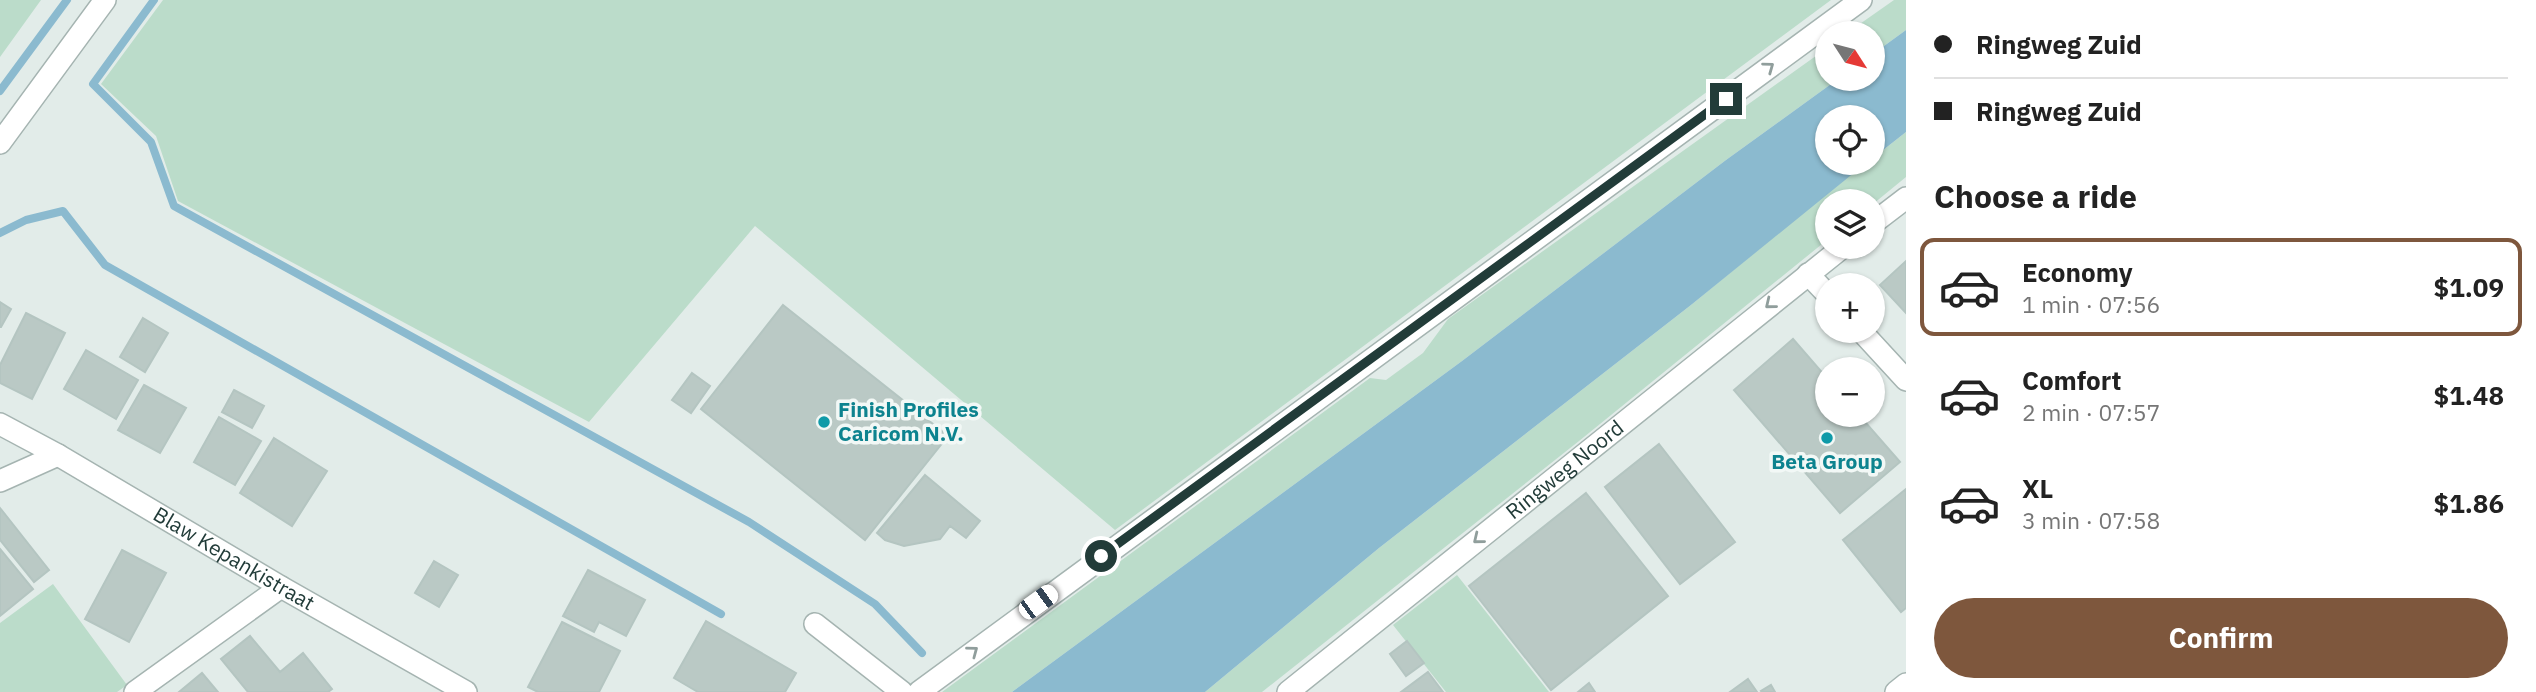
<!DOCTYPE html>
<html lang="en">
<head>
<meta charset="utf-8">
<style>
	:root { --surface:#fff; --page:#f6f6f6; --text:#222; --muted:#767676; --line:#e0e0e0; --accent:#7e573d }
	body { margin:0; font-family:"IBM Plex Sans",sans-serif; background:var(--page); color:var(--text); height:100vh; display:flex; flex-direction:column; font-size:26px; white-space:nowrap }
	* { box-sizing:border-box; margin:0 }
	p { font-size:23px; color:var(--muted) }
	.icon { flex:none; width:38px; height:38px; fill:none; stroke:currentColor; stroke-width:2; stroke-linecap:round; stroke-linejoin:round }
	.map { position:relative; flex:1; overflow:hidden }
	.panel { display:flex; flex-direction:column; background:var(--surface); width:630px }
	.panel>* { flex:none }
	.guide { display:grid; align-content:center; height:154px; padding:0 28px; background:var(--surface) }
	.needle { width:46px; rotate:126deg }
	.fabs { position:absolute; left:1815px; top:21px; display:grid; gap:14px }
	.fabs a { display:grid; place-items:center; width:70px; height:70px; border-radius:50%; background:var(--surface); box-shadow:0 2px 5px #0004; font-size:35px }
	.end { position:absolute; width:32px; height:32px; margin:-16px; border:9px solid #223c39; background:#fff; box-shadow:0 0 0 4px #fff }
	.from { border-radius:50% }
	.car { position:absolute; width:21px; height:42px; margin:-21px -10px; border-radius:9px; box-shadow:0 0 5px 2px #0007; background:linear-gradient(#fff 24%,#345 0 40%,#fff 0 76%,#345 0 86%,#fff 0) }
	.guide b { display:flex; align-items:center; gap:24px; height:66px; font-size:26px }
	.guide b+b { border-top:2px solid var(--line) }
	.guide i { width:18px; height:18px; background:var(--text) }
	ul { padding:0; list-style:none }
	li { display:flex; align-items:center; gap:21px; height:98px; margin:0 14px 10px; padding:0 14px; border:4px solid transparent; border-radius:14px }
	li div { flex:1 }
	li b { display:block; font-size:26px }
	li em { font-style:normal; font-weight:700 }
	li.current { border-color:var(--accent) }
	li>.icon { width:63px; height:63px; stroke-width:1.5 }
	h2 { padding:0 28px; font-size:32px; line-height:84px }
	.cta { display:flex; gap:14px; margin-top:auto; padding:14px 28px }
	.cta a { flex:1; height:80px; border-radius:42px; background:var(--accent); color:#fff; font-size:28px; font-weight:700; line-height:80px; text-align:center }
	main { display:flex; flex:1; min-height:0 }
	.map>svg:first-child { display:block }
	.green { fill:#bbdcca }
	.water { fill:#8bbacf }
	.lines { fill:none; stroke-linecap:round; stroke-linejoin:round }
	.stream { stroke:#8bbacf; stroke-width:8 }
	.building { fill:#bac9c5; stroke:#b4c5c1; stroke-width:2 }
	.minor-casing { stroke:#a5b4b1; stroke-width:24 }
	.minor { stroke:#fff; stroke-width:21 }
	.oneway { stroke:#909e9c }
	.route { stroke:#223c39; stroke-width:9 }
	.culture-dot { fill:#0f9aa8; stroke:#f2f8f6; stroke-width:2.5 }
	.labels { text-anchor:middle; stroke-width:7; stroke-linejoin:round; paint-order:stroke }
	.culture-label { font-size:21px; font-weight:bold; fill:#0d838f; stroke:#f2f8f6; text-anchor:start }
	.street-label { font-size:21px; fill:#223c39; stroke:#f2f8f6 }
</style>
</head>
<body>
<main>
<div class="map">
<svg width="1906" height="692" viewBox="0 0 1906 692">
	<rect width="100%" height="100%" fill="#e2ece9"/>
	<path class="green" d="M0 0H41L0 57Z
		M163 0H1831L1115 530 755 226 589 422 178 201 156 136 101 84Z
		M1894 0H1906V30L1873 54 1872 33H1847Z
		M1827 48V79H1838L1726 160 1462 361 1012 692H942L1370 378 1386 380 1423 353 1448 319Z
		M1906 132V177L1873 204 1872 201H1827V240L1579 441 1262 692H1205L1379 548 1691 305 1837 185 1866 163H1872L1873 158Z
		M1457 575 1549 692H1446L1393 625Z
		M53 584 127 685 117 692H0V623Z"/>
	<path class="water" d="M1906 30V132L1873 158 1872 117H1827V163H1866L1691 305 1379 548 1205 692H1012L1462 361 1726 160 1838 79H1872L1873 54Z"/>
	<g class="lines">
		<path class="stream" d="M154 0 93 84 151 142 174 206 749 522 875 604 922 653
			M0 91 67 0
			M0 233 26 220 63 211 105 265 721 614"/>
	</g>
	<path class="building" d="M1906 261V313L1880 285Z
		M0 302 11 309 1 327H0Z
		M783 305 948 436 865 540 701 409Z
		M26 313 65 333 32 399 0 383V365Z
		M143 318 168 333 145 372 120 357Z
		M1793 339 1827 378V415H1859L1900 462 1840 513 1734 390Z
		M86 350 138 380 116 419 64 389Z
		M692 373 710 386 691 413 672 400Z
		M144 385 186 408 160 453 118 430Z
		M234 390 264 406 252 428 222 412Z
		M219 417 261 441 235 485 194 462Z
		M274 438 327 471 292 526 240 493Z
		M1659 444 1735 542 1680 584 1605 487Z
		M925 475 980 521 966 538 950 526 940 539 904 546 885 540 877 533Z
		M1906 489V608L1901 612 1843 540Z
		M1586 493 1668 596 1551 690 1469 586Z
		M0 508 49 570 34 582 0 540Z
		M0 549 33 589 0 616Z
		M122 550 166 573 129 642 85 619Z
		M434 561 458 575 439 607 415 593Z
		M588 570 645 600 626 636 599 622 594 632 563 616Z
		M706 621 796 673 785 692H698L674 678Z
		M562 622 620 651 599 692H538L528 687Z
		M250 636 280 672 303 653 332 689 328 692H248L221 659Z
		M1407 641 1424 663 1406 676 1390 654Z
		M1428 672 1443 692H1401Z
		M202 673 218 692H179Z
		M1748 679 1757 692H1730Z
		M1589 683 1595 692H1578Z
		M1771 685 1775 692H1762L1761 691Z"/>
	<g class="lines">
		<g class="minor-casing">
			<g id="minor">
				<path d="M0 143 105 0"/>
				<path d="M1872 224 1906 198"/>
				<path d="M1808 274 1827 294"/>
				<path d="M1861 331 1906 380"/>
				<path id="s1" d="M0 424 58 455 281 587 466 692"/>
				<path d="M0 481 58 455"/>
				<path d="M815 624 902 692"/>
				<path d="M135 692 281 587"/>
				<path d="M919 692 1861 0"/>
				<path id="s2" d="M1288 692 1843 247"/>
				<path d="M1896 692 1906 684"/>
			</g>
		</g>
		<use href="#minor" class="minor"/>
	</g>
	<defs><path id="oneway-chevron" d="M-2-3.5L2.5 0L-2 3.5" fill="none" stroke-width="1.6" stroke-linecap="round" stroke-linejoin="round" transform="scale(1.75)"/></defs>
	<g class="oneway">
		<use href="#oneway-chevron" transform="translate(1769 67) rotate(-36)"/>
		<use href="#oneway-chevron" transform="translate(1770 304) rotate(141)"/>
		<use href="#oneway-chevron" transform="translate(1478 539) rotate(141)"/>
		<use href="#oneway-chevron" transform="translate(973 651) rotate(-37)"/>
	</g>
	<g class="lines">
		<path class="route" d="M1101 556 1726 99"/>
	</g>
	<g class="culture-dot">
		<circle cx="824" cy="422" r="7"/>
		<circle cx="1827" cy="438" r="7"/>
	</g>
	<g class="labels">
		<g class="culture-label">
			<text x="838" y="417">Finish Profiles<tspan x="838" dy="24">Caricom N.V.</tspan></text>
			<text x="1827" y="469" text-anchor="middle">Beta Group</text>
		</g>
		<g class="street-label">
			<text dy="7" stroke="none"><textPath href="#s2" startOffset="355">Ringweg Noord</textPath></text>
			<text dy="7" stroke="none"><textPath href="#s1" startOffset="270">Blaw Kepankistraat</textPath></text>
		</g>
	</g>
</svg>
<div class="fabs">
<a><svg class="needle" viewBox="-14 -14 28 28"><path d="M0-13l5 13h-10z" fill="#e53935"/><path d="M0 13l5-13h-10z" fill="#767676"/></svg></a>
<a><svg class="icon" aria-label="locate" viewBox="0 0 24 24"><circle cx="12" cy="12" r="6"/><path d="M12 2v4M12 18v4M2 12h4M18 12h4"/></svg></a>
<a><svg class="icon" aria-label="layers" viewBox="0 0 24 24"><path d="M12 4l9 5-9 5-9-5zM3 14l9 5 9-5"/></svg></a>
<a>+</a>
<a>−</a>
</div>
<i class="end from" style="left:1101px;top:556px"></i>
<i class="end" style="left:1726px;top:99px"></i>
<i class="car" style="left:1038px;top:602px;rotate:54deg"></i>
</div>
<section class="panel">
<div class="guide">
<b><i class="from"></i>Ringweg Zuid</b>
<b><i></i>Ringweg Zuid</b>
</div>
<h2>Choose a ride</h2>
<ul>
<li class="current"><svg class="icon" aria-label="car" viewBox="0 0 24 24"><path d="M5 17H2v-5l4-1 3-4h7l3 4 3 1v5h-3M9 17h6M6 11h13"/><circle cx="7" cy="17" r="2"/><circle cx="17" cy="17" r="2"/></svg><div><b>Economy</b><p>1 min · 07:56</p></div><em>$1.09</em></li>
<li><svg class="icon" aria-label="car" viewBox="0 0 24 24"><path d="M5 17H2v-5l4-1 3-4h7l3 4 3 1v5h-3M9 17h6M6 11h13"/><circle cx="7" cy="17" r="2"/><circle cx="17" cy="17" r="2"/></svg><div><b>Comfort</b><p>2 min · 07:57</p></div><em>$1.48</em></li>
<li><svg class="icon" aria-label="car" viewBox="0 0 24 24"><path d="M5 17H2v-5l4-1 3-4h7l3 4 3 1v5h-3M9 17h6M6 11h13"/><circle cx="7" cy="17" r="2"/><circle cx="17" cy="17" r="2"/></svg><div><b>XL</b><p>3 min · 07:58</p></div><em>$1.86</em></li>
</ul>
<div class="cta"><a>Confirm</a></div>
</section>
</main>
</body>
</html>
